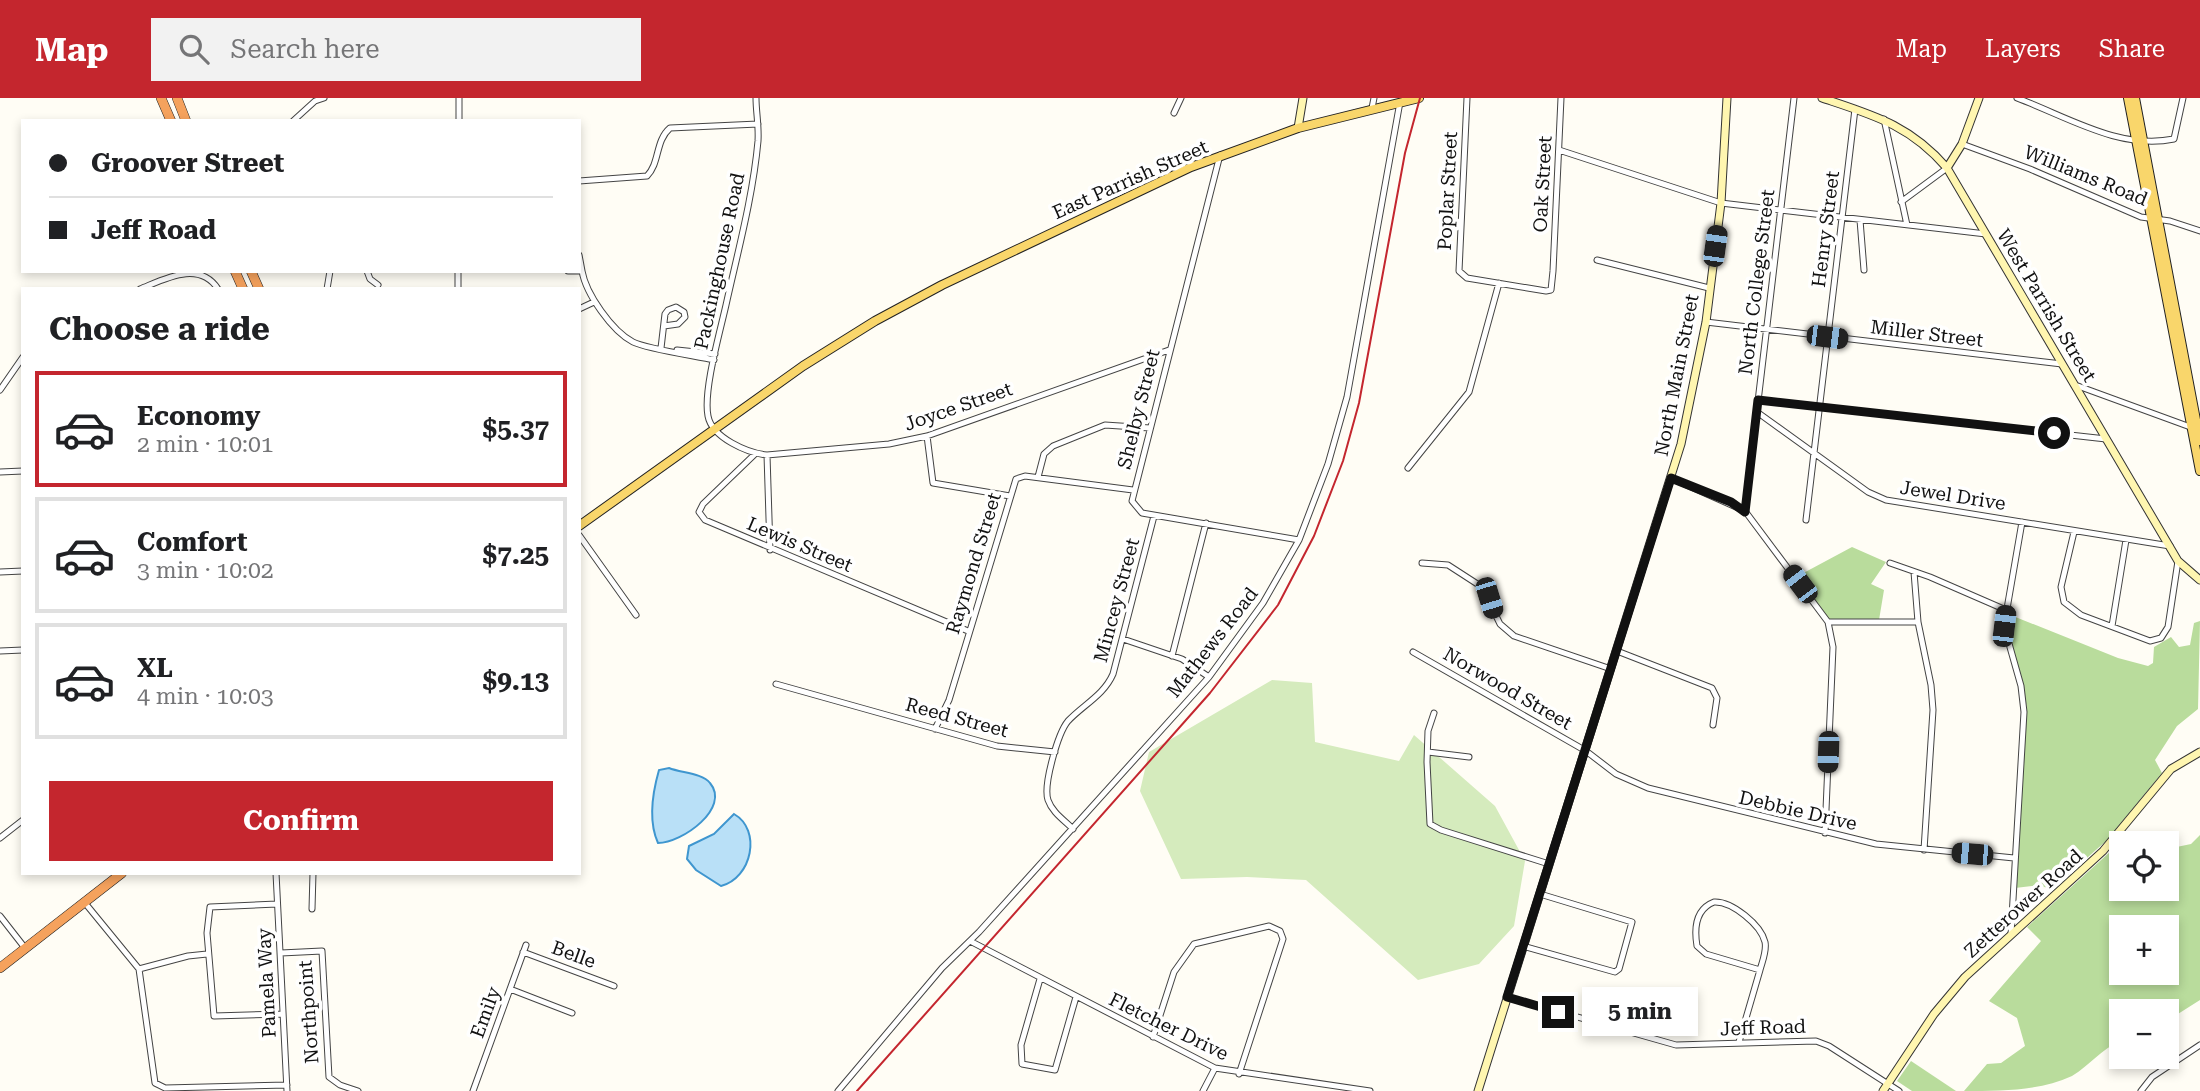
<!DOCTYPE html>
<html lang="en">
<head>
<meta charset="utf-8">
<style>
	:root { --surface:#fff; --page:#f2f2f2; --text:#202124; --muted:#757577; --line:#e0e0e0; --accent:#c4262e }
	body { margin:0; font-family:"Roboto Serif",serif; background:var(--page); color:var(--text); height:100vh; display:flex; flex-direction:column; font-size:26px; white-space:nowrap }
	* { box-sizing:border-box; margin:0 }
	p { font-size:23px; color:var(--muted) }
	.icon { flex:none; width:38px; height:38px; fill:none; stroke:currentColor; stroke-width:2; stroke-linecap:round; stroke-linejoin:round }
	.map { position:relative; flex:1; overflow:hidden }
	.panel { position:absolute; left:21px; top:189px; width:560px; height:588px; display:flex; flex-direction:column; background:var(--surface); border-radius:0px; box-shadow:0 4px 10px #0003 }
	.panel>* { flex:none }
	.guide { position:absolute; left:21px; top:21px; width:560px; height:154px; border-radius:0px; box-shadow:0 4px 10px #0003; display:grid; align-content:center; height:154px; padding:0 28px; background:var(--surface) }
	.controls { position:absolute; left:2109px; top:733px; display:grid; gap:14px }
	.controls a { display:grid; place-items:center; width:70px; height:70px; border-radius:0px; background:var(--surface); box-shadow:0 4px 10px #0003; font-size:35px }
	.end { position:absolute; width:32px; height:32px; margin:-16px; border:9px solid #111; background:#fff; box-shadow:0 0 0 4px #fff }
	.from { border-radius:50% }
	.bubble { position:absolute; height:49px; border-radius:0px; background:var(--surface); box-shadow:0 4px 10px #0003; font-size:23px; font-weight:700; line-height:49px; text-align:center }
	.car { position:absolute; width:21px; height:42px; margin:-21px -10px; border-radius:9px; box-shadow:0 0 5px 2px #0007; background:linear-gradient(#222 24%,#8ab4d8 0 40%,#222 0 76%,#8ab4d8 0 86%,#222 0) }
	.guide b { display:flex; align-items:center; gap:24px; height:66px; font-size:26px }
	.guide b+b { border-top:2px solid var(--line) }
	.guide i { width:18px; height:18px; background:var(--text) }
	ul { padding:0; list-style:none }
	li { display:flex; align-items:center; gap:21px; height:116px; margin:0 14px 10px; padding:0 14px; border:4px solid var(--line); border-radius:0px }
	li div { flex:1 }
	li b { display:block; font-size:26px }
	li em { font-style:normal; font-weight:700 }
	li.on { border-color:var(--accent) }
	li>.icon { width:63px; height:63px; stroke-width:1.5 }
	h2 { padding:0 28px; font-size:32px; line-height:84px }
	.action { display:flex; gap:14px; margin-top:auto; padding:14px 28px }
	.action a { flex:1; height:80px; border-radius:0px; background:var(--accent); color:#fff; font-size:28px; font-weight:700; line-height:80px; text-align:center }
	header { display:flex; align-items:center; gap:42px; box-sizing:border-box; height:98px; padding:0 35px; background:var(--accent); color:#fff }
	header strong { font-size:33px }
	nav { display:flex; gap:38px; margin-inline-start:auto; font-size:24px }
	.search { width:490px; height:63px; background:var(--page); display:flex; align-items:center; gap:18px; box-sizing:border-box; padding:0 24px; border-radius:0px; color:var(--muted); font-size:26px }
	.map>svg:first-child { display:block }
	.green { fill:#d5ebbd }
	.forest { fill:#b9dc9c; fill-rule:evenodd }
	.water { fill:#b9e0f7; stroke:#3f96cf; stroke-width:2 }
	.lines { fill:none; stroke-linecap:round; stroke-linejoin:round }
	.street-casing { stroke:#444; stroke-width:7 }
	.secondary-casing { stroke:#333; stroke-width:9 }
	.primary-casing { stroke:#222; stroke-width:10 }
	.highway-casing { stroke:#222; stroke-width:10 }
	.street { stroke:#fff; stroke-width:5 }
	.secondary { stroke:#fff6b0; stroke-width:7 }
	.primary { stroke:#f9d66b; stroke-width:8 }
	.highway { stroke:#f5a25d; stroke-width:9 }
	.rail { stroke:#c4262e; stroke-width:2 }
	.route { stroke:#111; stroke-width:9 }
	.labels { text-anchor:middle; stroke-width:7; stroke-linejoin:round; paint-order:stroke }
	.street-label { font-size:19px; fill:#111; stroke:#fff }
</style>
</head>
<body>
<header>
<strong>Map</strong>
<div class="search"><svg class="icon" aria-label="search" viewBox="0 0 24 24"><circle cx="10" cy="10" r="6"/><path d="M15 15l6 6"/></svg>Search here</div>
<nav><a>Map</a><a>Layers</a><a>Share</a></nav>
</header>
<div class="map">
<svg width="2200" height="993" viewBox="0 0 2200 993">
	<rect width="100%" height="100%" fill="#fffdf5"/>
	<path class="green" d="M1272 582 1312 585 1315 644 1399 663 1414 637 1495 708 1525 763 1514 828 1479 866 1418 882 1306 782 1247 779 1181 781 1140 693 1149 654Z"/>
	<path class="forest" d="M1852 449 1886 464 1871 486 1884 492 1879 522 1829 523 1796 479Z
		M2008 516 2118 560 2148 568 2153 565 2154 549 2171 539 2179 549 2190 547 2194 525 2200 523 2198 611 2177 628 2155 662 2162 675 2106 743 2051 792 2040 787 2015 790 2027 609 2006 529Z
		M2200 737V902L2170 921 2167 920 2166 914H2121V943C2101 951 2090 967 2072 978 2039 993 2002 993 1964 993L1987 966 2001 965 2025 948 2017 920 1989 903 2041 843 2027 829 2121 744 2125 745 2121 746V791H2166L2167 751 2191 746ZM2121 830H2166V875H2121Z
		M1911 963 1956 993H1912L1897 983Z"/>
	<path class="water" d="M669 670C681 675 702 675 710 685 731 710 682 745 658 745 648 723 653 693 659 672Z
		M734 716C762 732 752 780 721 788L696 772 687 761 689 748 714 736Z"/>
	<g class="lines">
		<g class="street-casing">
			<path id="street" d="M756 0C756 14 759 28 758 43 753 98 738 153 726 207 720 234 703 293 708 318 712 340 748 355 767 357L889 346 927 338 1169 252
				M1467 0 1459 173 1467 180 1546 193 1551 192 1553 173 1561 0
				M2017 0C2068 19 2119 52 2174 41L2183 0
				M1372 10 1374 0
				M1174 15 1181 0
				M1884 21 1907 127
				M293 23 315 3 324 0
				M459 23V0
				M1962 46 2030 71 2141 119 2170 123 2200 133
				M1559 52 1721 105 1986 136
				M1220 57 1132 403 1142 415 1299 442
				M579 83 647 78C660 65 655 43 670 30L758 26
				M1901 104 1947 70
				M1860 122 1864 172
				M1597 162 1709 190
				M367 173 370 181 378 187
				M568 173H582L579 157
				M582 173C586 196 612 233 633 244 647 251 696 258 714 262
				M140 191C165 181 199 162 218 191
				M327 191 330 173
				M458 191V173
				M579 211 594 204
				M1706 224 2062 266
				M661 250 665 216 668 212 676 209 684 214 685 219 678 226 664 228
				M677 252 715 256
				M2078 288 2193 330
				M0 292 23 259
				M1758 302 2106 341
				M1757 314 1868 394 1886 402 2170 448
				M927 338 933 385 1010 398
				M755 356 703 406 699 414 705 422 968 533
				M767 357 770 452
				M1408 370 1469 294 1499 185
				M0 374 23 373
				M1038 379 1044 356 1053 348 1105 327 1150 330
				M1671 380 1745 413 1828 524 1833 549 1825 735
				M1745 413 1794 0
				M1806 422 1855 11
				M2074 434 2061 489 2064 504 2081 517 2150 543 2161 540 2168 529 2178 463
				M579 437 636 517
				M1422 465 1448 467 1482 489 1500 526 1514 538 1611 571
				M1890 465 1930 479 2006 512
				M0 474 23 473
				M1914 474 1918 524 1931 587 1933 612 1924 752
				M1828 524H1918
				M2112 528 2126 442
				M1123 541 1182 561 1209 579
				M0 553 23 552
				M1617 553 1712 590 1717 600 1713 627
				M1413 554 1586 653 1616 676 1648 690 1876 746 2014 760
				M1172 558 1206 425
				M776 586 997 648 1055 654
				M1434 615 1428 633 1427 664 1430 726 1441 732 1549 766
				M935 631 949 602 1016 381 1025 378 1133 392
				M1428 654 1469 659
				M1073 731C1064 722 1052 714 1048 702 1043 687 1058 635 1068 623 1083 607 1104 597 1113 576L1154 418
				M0 740 23 722
				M276 775 287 993
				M1714 804C1732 803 1761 827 1765 844 1767 853 1762 864 1760 872L1706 856 1697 848C1694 830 1696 811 1714 804Z
				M85 805 139 871 155 985 165 990 287 987
				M277 806 210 809 207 835 214 918 283 916
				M312 811 313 775
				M0 818 25 850
				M2011 836 2024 614 2021 588 2004 528 2022 424
				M970 843 1215 970 1370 993
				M1523 848 1615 874 1619 871 1632 824 1540 796
				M523 854 614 888
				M281 855 322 853 329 979 340 987 358 993
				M139 871 188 858 207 856
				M1040 881 1021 947 1022 966 1055 972 1076 899
				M510 891 572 915
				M1507 899 1676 947 1816 943 1829 948 1899 993
				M1153 939 1174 874 1194 846 1269 828 1280 833 1283 841 1239 976
				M1739 944 1760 872
				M473 993 526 847
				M838 993 942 870 979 834 1209 579 1263 505 1299 442 1328 366 1347 299 1400 4
				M1203 993 1215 970
				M2141 993 2152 979 2200 947"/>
		</g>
		<g class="secondary-casing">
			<path id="secondary" d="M1822 0C1873 17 1910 27 1947 70L2178 463 2200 482
				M1298 30 1303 0
				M1947 70 1962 46 1979 0
				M1478 993 1681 346 1706 224 1721 105 1727 0
				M1883 993 1934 916 1965 879 2103 753 2171 671 2200 654"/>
		</g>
		<g class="primary-casing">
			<path id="primary" d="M2128 0 2200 373
				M2135 0 2200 343
				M579 428 803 268 875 223 942 187 1191 69 1298 30 1419 0"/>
		</g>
		<g class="highway-casing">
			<path id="highway" d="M161 0 171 23
				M177 0 186 23
				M235 173 243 191
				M251 173 259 191
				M0 870 122 775"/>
		</g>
		<use href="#street" class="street"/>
		<use href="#secondary" class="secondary"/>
		<use href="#primary" class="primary"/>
		<use href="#highway" class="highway"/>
		<path class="rail" d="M857 993 1210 595 1278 507 1314 438 1343 363 1359 305 1405 55 1420 0"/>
	</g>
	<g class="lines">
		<path class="route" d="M1558 914 1507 899 1671 380 1731 404 1745 414 1758 302 2054 335"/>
	</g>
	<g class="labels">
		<g class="street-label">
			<text transform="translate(2086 77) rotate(22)" y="7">Williams Road</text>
			<text transform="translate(1130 81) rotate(-24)" y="7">East Parrish Street</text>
			<text transform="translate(1542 86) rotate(-87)" y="7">Oak Street</text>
			<text transform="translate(1447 93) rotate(-87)" y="7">Poplar Street</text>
			<text transform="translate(1825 131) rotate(-83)" y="7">Henry Street</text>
			<text transform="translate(719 163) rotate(-78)" y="7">Packinghouse Road</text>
			<text transform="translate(1756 184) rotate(-83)" y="7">North College Street</text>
			<text transform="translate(2047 207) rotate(59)" y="7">West Parrish Street</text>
			<text transform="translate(1927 235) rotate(7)" y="7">Miller Street</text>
			<text transform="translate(1676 277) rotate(-79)" y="7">North Main Street</text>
			<text transform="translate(958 308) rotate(-19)" y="7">Joyce Street</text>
			<text transform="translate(1138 311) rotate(-76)" y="7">Shelby Street</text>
			<text transform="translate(1953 397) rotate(9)" y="7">Jewel Drive</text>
			<text transform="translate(800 446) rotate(23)" y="7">Lewis Street</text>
			<text transform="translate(973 465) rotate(-73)" y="7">Raymond Street</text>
			<text transform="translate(1116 502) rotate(-75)" y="7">Mincey Street</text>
			<text transform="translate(1212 544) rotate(-52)" y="7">Mathews Road</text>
			<text transform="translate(1508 590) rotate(30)" y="7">Norwood Street</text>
			<text transform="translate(957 619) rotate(15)" y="7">Reed Street</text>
			<text transform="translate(1798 712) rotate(13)" y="7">Debbie Drive</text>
			<text transform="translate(2023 805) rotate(-42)" y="7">Zetterower Road</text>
			<text transform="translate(574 856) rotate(20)" y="7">Belle</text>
			<text transform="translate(266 885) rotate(-93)" y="7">Pamela Way</text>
			<text transform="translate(308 914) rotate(-94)" y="7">Northpoint</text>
			<text transform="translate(485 914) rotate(-70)" y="7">Emily</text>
			<text transform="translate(1169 928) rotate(26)" y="7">Fletcher Drive</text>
			<text transform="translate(1763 929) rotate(-2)" y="7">Jeff Road</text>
		</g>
	</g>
</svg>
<div class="controls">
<a><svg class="icon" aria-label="locate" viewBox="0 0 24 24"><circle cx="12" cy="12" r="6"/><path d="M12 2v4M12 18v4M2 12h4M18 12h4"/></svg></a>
<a>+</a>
<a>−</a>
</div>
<i class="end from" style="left:2054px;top:335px"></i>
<i class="end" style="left:1558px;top:914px"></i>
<div class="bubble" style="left:1582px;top:889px;width:116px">5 min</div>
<i class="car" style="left:1715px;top:148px;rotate:8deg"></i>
<i class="car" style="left:1827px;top:239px;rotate:97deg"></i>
<i class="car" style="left:1800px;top:486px;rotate:323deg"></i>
<i class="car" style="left:1489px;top:500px;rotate:163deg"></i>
<i class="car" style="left:2004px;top:528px;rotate:7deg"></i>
<i class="car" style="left:1828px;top:654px;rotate:182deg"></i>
<i class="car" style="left:1972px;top:756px;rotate:275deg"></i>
<div class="guide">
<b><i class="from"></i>Groover Street</b>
<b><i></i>Jeff Road</b>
</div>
<section class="panel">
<h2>Choose a ride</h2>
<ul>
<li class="on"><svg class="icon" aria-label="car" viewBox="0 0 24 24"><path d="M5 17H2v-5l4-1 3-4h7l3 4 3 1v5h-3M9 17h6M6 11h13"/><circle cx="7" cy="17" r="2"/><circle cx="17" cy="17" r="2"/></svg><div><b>Economy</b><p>2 min · 10:01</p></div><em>$5.37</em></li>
<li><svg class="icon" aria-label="car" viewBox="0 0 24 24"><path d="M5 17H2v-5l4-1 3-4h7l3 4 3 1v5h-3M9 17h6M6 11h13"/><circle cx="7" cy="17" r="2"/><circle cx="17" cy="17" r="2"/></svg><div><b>Comfort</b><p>3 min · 10:02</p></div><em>$7.25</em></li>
<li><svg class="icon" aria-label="car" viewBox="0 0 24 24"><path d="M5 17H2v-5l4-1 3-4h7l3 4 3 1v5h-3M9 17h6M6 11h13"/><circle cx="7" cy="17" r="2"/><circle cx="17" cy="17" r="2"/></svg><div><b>XL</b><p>4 min · 10:03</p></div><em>$9.13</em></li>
</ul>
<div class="action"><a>Confirm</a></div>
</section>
</div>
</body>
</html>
